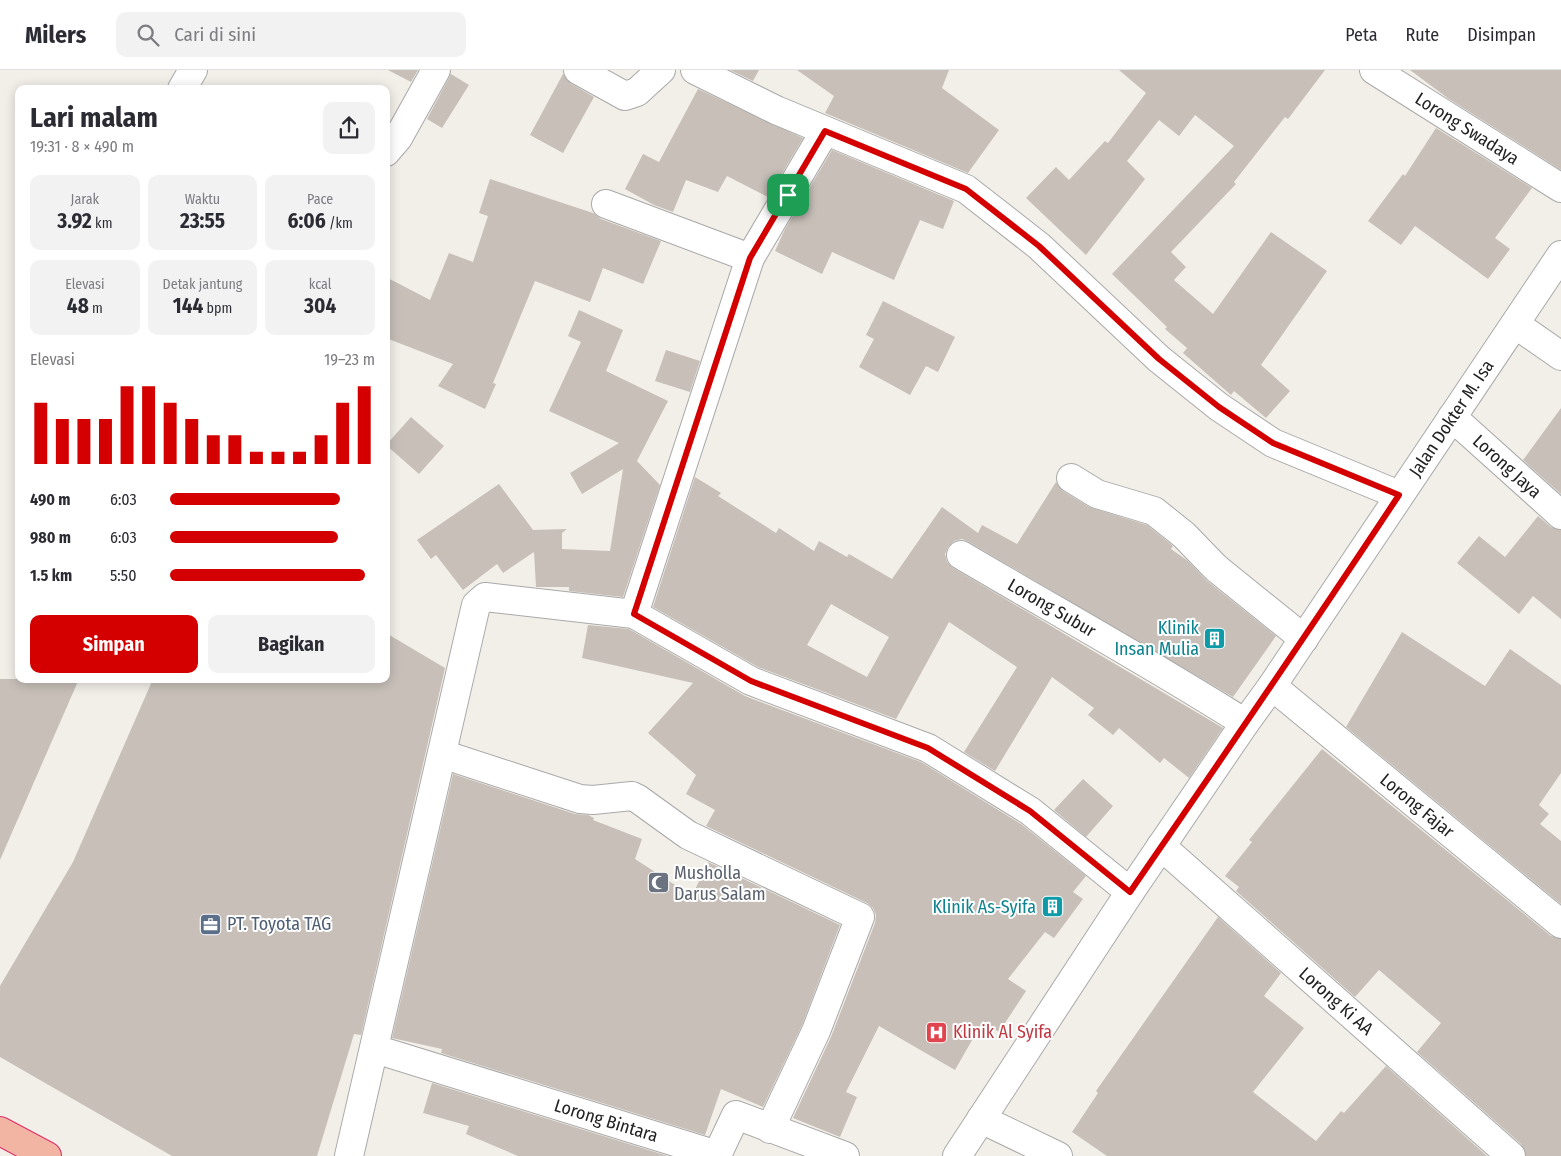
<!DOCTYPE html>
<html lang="id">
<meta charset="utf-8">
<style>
body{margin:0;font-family:"Fira Sans Condensed",sans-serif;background:#f2f2f3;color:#2b2b33;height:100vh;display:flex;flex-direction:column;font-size:19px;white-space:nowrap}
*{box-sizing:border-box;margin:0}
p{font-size:16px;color:#7c7c81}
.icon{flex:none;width:28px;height:28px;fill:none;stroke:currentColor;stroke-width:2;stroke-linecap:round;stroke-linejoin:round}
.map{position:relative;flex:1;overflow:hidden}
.details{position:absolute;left:15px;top:15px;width:375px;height:598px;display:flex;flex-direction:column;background:#fff;border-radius:10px;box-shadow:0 2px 12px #0003}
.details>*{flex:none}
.pin{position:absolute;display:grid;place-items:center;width:42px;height:42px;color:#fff;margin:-21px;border-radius:10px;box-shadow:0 2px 8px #0006}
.round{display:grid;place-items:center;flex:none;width:52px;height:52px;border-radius:10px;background:#f2f2f3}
.overview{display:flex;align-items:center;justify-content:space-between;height:85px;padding:0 15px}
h1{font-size:28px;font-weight:700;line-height:38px}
.metrics{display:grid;grid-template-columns:repeat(3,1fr);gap:8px;height:85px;padding:5px 15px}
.metrics div{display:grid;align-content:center;border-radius:10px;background:#f2f2f3;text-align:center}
.metrics b{font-size:21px;font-weight:700}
.metrics small{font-size:14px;font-weight:400}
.metrics p{font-size:14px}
.chart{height:140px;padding:10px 15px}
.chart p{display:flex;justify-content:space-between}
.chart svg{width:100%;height:90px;margin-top:5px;stroke:#d40000;stroke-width:6}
.button{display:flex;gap:10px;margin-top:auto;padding:10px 15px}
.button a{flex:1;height:58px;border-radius:10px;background:#d40000;color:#fff;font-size:20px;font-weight:700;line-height:58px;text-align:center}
.button a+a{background:#f2f2f3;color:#2b2b33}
ul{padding:0 15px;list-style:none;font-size:16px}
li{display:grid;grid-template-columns:80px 60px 1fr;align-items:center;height:38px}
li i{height:12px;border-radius:6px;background:#d40000}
header{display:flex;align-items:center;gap:30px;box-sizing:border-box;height:70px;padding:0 25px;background:#fff;border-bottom:1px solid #e1e1e2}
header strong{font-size:24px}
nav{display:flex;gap:28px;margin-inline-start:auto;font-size:18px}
.search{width:350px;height:45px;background:#f2f2f3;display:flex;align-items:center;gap:12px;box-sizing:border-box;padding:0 18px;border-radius:10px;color:#7c7c81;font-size:19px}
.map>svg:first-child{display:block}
.building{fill:#c7bfb8;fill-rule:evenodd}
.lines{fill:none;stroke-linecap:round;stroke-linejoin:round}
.minor-casing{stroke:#a9a9a9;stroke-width:30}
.tertiary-casing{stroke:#a9a9a9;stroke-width:30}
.trunk-casing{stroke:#dc2a67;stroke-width:30}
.minor{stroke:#fff;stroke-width:28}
.tertiary{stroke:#fff;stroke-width:28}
.trunk{stroke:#f2b4a3;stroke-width:28}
.route-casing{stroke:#fff;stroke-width:10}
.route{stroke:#d40000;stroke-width:6}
.labels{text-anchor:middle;stroke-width:4;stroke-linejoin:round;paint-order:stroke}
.street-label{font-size:18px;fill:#222;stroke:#fff}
.culture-label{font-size:18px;fill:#0d838f;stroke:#fff;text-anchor:end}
.worship-label{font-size:18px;fill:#5b616d;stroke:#fff;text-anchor:start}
.service-label{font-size:18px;fill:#4e5e75;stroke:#fff;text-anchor:start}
.health-label{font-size:18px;fill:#be3a42;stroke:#fff;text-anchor:start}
</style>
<header>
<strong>Milers</strong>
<div class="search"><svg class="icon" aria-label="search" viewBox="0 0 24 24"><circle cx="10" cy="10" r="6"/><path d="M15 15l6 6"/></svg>Cari di sini</div>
<nav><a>Peta</a><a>Rute</a><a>Disimpan</a></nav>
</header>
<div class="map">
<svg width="1561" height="1086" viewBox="0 0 1561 1086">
<rect width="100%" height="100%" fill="#f2efe9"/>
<path class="building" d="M 388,0 L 418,0 L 411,12 Z
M 730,0 L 759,0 L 753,11 Z
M 797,0 L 949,0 L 942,18 L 999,60 L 968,103 L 825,43 L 834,26 Z
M 1119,0 L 1325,0 L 1288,49 L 1285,47 L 1234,112 L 1236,114 L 1171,182 L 1186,197 L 1174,210 L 1213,244 L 1271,162 L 1327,201 L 1261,295 L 1290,321 L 1266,348 L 1234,321 L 1231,325 L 1183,283 L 1187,278 L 1165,259 L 1167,257 L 1112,204 L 1234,76 L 1195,45 L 1179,66 L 1159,50 L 1127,91 L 1145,109 L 1086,185 L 1026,128 L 1056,97 L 1069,110 L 1105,71 L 1108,73 L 1146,23 Z
M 1410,0 L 1561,0 L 1561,100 L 1449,29 Z
M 451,4 L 469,15 L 442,58 L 427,49 Z
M 563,4 L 570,13 L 594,27 L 563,83 L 530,65 Z
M 698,19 L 803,68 L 768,127 L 727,106 L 718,122 L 686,110 L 673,142 L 654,135 L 625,119 L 643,84 L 659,92 Z
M 1436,58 L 1532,118 L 1495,168 L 1510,179 L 1488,209 L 1415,156 L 1401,175 L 1368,151 L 1403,104 L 1405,106 Z
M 832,80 L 954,131 L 943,159 L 920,150 L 894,210 L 832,182 L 822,204 L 775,181 L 785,159 Z
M 490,109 L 593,143 L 601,149 L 661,171 L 643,214 L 603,198 L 590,232 L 535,211 L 493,313 L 496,314 L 485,339 L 438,316 L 453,294 L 386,268 L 386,207 L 430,230 L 449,183 L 473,192 L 488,146 L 479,143 Z
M 883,231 L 955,267 L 938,302 L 926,296 L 910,325 L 859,297 L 874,269 L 866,265 Z
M 579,240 L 623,260 L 606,301 L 668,331 L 637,391 L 660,415 L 623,527 L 569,521 L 569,517 L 536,517 L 534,482 L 503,503 L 497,494 L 463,520 L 436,485 L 431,489 L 417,470 L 499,414 L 533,460 L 567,459 L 562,463 L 562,479 L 610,481 L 623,399 L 582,424 L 570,403 L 619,373 L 549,341 L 581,272 L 568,266 Z
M 666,280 L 700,291 L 690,322 L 655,311 Z
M 1561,338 L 1561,424 L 1523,390 Z
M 411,347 L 444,376 L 419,404 L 386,375 Z
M 695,407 L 721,423 L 718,426 L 776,463 L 779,458 L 814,481 L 819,471 L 847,487 L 849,484 L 892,509 L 942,437 L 978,463 L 982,455 L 1017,474 L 1056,412 L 1063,421 L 1089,437 L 1147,455 L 1173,476 L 1171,479 L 1188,491 L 1206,510 L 1276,566 L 1233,627 L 969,472 L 962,469 L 954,471 L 948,477 L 945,484 L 947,492 L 953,498 L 1223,658 L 1189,708 L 1164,688 L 1160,693 L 1119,658 L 1113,665 L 1088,645 L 1094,638 L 1052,607 L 995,701 L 964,682 L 1017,597 L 949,552 L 896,649 L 758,597 L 653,537 ZM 831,534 L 889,567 L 867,607 L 807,575 Z
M 1538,446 L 1551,457 L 1561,460 L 1561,549 L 1533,526 L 1519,544 L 1457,493 L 1479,466 L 1505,487 Z
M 588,555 L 629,559 L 745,626 L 921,692 L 1021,754 L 1086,806 L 1073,822 L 1083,829 L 1054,868 L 1045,862 L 1008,909 L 1026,921 L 999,962 L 983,951 L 955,1000 L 879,956 L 846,1022 L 857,1027 L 840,1067 L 793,1048 L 831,967 L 875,853 L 876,845 L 873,838 L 867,833 L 706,756 L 715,740 L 686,724 L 696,705 L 648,663 L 693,613 L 582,588 Z
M 1402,562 L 1485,616 L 1510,579 L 1561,615 L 1561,703 L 1539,735 L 1549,744 L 1540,754 L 1561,771 L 1561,834 L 1346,657 Z
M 386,563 L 445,598 L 361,965 L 354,964 L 317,1086 L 172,1086 L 0,987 L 0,916 L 73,792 L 153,609 L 386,609 Z
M 0,609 L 79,609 L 0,790 Z
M 1322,679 L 1551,866 L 1561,869 L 1561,1086 L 1526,1086 L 1521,1074 L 1417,982 L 1441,953 L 1379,900 L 1355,927 L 1236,821 L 1239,817 L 1225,806 L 1252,772 L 1249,770 Z
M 453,704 L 575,744 L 588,745 L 594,748 L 593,750 L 642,769 L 635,789 L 692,826 L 708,792 L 840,855 L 802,955 L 763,1037 L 721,1019 L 705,1065 L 441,983 L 442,979 L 392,968 Z
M 1083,709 L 1113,736 L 1086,767 L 1054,740 Z
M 1218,847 L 1281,903 L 1264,926 L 1304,958 L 1253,1022 L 1316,1071 L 1341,1041 L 1344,1043 L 1386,996 L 1487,1086 L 1107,1086 L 1072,1062 L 1098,1023 L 1096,1021 Z
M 432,1013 L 668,1086 L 518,1086 L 466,1064 L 469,1056 L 423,1043 Z"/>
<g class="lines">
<defs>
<g id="minor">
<path d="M 578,0 L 625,26 L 637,22 L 661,0"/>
<path d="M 695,0 L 776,40 L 966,119 L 1039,176 L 1159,289 L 1219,337 L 1273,373 L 1399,425"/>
<path id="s1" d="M 1374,0 L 1561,118"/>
<path d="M 182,19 L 193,0"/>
<path d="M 386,82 L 398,68 L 436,0"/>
<path d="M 606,134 L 750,188"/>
<path d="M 1515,254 L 1561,286"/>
<path id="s2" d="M 1452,347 L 1561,445"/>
<path d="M 1071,408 L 1097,424 L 1154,441 L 1184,465 L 1216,498 L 1304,569"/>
<path id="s3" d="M 961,485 C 1056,541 1152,594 1245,653"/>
<path d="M 634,544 L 750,188 L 825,61"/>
<path id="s4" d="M 1272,616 L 1561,854"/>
<path d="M 442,684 L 580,729 L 593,730 L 632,726 L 638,729 L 688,765 L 860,847 L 816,961 L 770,1059"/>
<path id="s5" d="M 1161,776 L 1511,1086"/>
<path id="s6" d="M 375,979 L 711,1083 L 719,1081 L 736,1045 L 845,1086"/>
<path d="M 981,1049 L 1058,1086"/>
<path d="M 349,1086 L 476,535 L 485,527 L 634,544 L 751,611 L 928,678 L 1030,741 L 1130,822"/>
</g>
<g id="tertiary">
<path id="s7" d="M 957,1086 L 1130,822 L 1245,653 L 1272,616 L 1561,185"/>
</g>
<path id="trunk" d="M 0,1061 L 47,1086"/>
</defs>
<use href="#minor" class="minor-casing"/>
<use href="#tertiary" class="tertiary-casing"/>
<use href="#trunk" class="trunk-casing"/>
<use href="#minor" class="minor"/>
<use href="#tertiary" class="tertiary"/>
<use href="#trunk" class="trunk"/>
</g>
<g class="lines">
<defs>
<path id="route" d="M 825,61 L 966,119 L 1039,176 L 1159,289 L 1219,337 L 1273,373 L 1399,425 C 1311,558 1221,690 1130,822 L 1030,741 L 928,678 L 751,611 L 634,544 L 750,188 Z"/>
</defs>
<use href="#route" class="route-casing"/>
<use href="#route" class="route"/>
</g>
<defs>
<symbol id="building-square" viewBox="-11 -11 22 22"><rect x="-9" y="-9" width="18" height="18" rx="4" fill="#0f9aa8" stroke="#fff"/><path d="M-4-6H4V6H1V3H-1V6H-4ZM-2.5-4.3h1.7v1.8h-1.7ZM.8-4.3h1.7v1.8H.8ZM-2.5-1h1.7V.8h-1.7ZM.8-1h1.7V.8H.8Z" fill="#fff"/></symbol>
<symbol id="mosque-square" viewBox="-11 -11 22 22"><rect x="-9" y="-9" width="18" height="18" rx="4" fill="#6b7280" stroke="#fff"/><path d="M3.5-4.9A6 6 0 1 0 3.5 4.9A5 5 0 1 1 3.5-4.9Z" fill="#fff"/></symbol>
<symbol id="office-square" viewBox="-11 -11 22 22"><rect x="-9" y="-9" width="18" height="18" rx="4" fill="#5c6f8a" stroke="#fff"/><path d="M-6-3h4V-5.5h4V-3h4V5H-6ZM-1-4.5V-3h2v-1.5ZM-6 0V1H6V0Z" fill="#fff"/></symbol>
<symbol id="hospital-square" viewBox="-11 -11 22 22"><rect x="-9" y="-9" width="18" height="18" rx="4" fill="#e0444e" stroke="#fff"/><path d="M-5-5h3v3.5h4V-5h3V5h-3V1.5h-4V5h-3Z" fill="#fff"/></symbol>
</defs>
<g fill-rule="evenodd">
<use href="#building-square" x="1202" y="556" width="25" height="25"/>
<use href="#mosque-square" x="646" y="800" width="25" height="25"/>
<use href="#building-square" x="1040" y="824" width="25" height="25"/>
<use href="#office-square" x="198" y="842" width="25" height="25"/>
<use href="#hospital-square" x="924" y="950" width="25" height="25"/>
</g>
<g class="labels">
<g class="street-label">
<text dy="6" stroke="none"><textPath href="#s1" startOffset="110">Lorong Swadaya</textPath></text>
<text dy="6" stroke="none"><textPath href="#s7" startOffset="888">Jalan Dokter M. Isa</textPath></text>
<text dy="6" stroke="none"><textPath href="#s2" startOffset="74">Lorong Jaya</textPath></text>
<text dy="6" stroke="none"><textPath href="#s3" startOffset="105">Lorong Subur</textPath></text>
<text dy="6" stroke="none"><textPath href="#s4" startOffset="188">Lorong Fajar</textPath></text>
<text dy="6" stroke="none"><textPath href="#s5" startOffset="234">Lorong Ki AA</textPath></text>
<text dy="6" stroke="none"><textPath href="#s6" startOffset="242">Lorong Bintara</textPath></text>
</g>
<g class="culture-label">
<text x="1199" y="564">Klinik<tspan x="1199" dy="21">Insan Mulia</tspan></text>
<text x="1036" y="843">Klinik As-Syifa</text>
</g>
<g class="worship-label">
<text x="674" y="809">Musholla<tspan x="674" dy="21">Darus Salam</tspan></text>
</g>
<g class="service-label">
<text x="227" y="860">PT. Toyota TAG</text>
</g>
<g class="health-label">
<text x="953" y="968">Klinik Al Syifa</text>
</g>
</g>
</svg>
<div class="pin" style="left:788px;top:125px;background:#1e9e55"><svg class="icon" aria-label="arrive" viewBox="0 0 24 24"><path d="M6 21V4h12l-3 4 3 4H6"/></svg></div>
<section class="details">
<div class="overview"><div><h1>Lari malam</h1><p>19:31 · 8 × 490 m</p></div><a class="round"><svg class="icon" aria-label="share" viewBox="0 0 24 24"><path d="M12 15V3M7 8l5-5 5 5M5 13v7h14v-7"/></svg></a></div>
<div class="metrics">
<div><p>Jarak</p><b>3.92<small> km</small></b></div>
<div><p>Waktu</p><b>23:55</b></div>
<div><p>Pace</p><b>6:06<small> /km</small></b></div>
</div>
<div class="metrics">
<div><p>Elevasi</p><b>48<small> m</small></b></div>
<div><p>Detak jantung</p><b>144<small> bpm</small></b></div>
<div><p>kcal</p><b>304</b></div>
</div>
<div class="chart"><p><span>Elevasi</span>19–23 m</p>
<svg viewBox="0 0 160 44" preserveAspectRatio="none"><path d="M5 44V14M15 44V22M25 44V22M35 44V22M45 44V6M55 44V6M65 44V14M75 44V22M85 44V30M95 44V30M105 44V38M115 44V38M125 44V38M135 44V30M145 44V14M155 44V6"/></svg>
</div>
<ul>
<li><b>490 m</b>6:03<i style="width:83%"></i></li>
<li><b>980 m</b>6:03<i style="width:82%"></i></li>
<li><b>1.5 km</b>5:50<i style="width:95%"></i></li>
</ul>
<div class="button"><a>Simpan</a><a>Bagikan</a></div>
</section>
</div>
